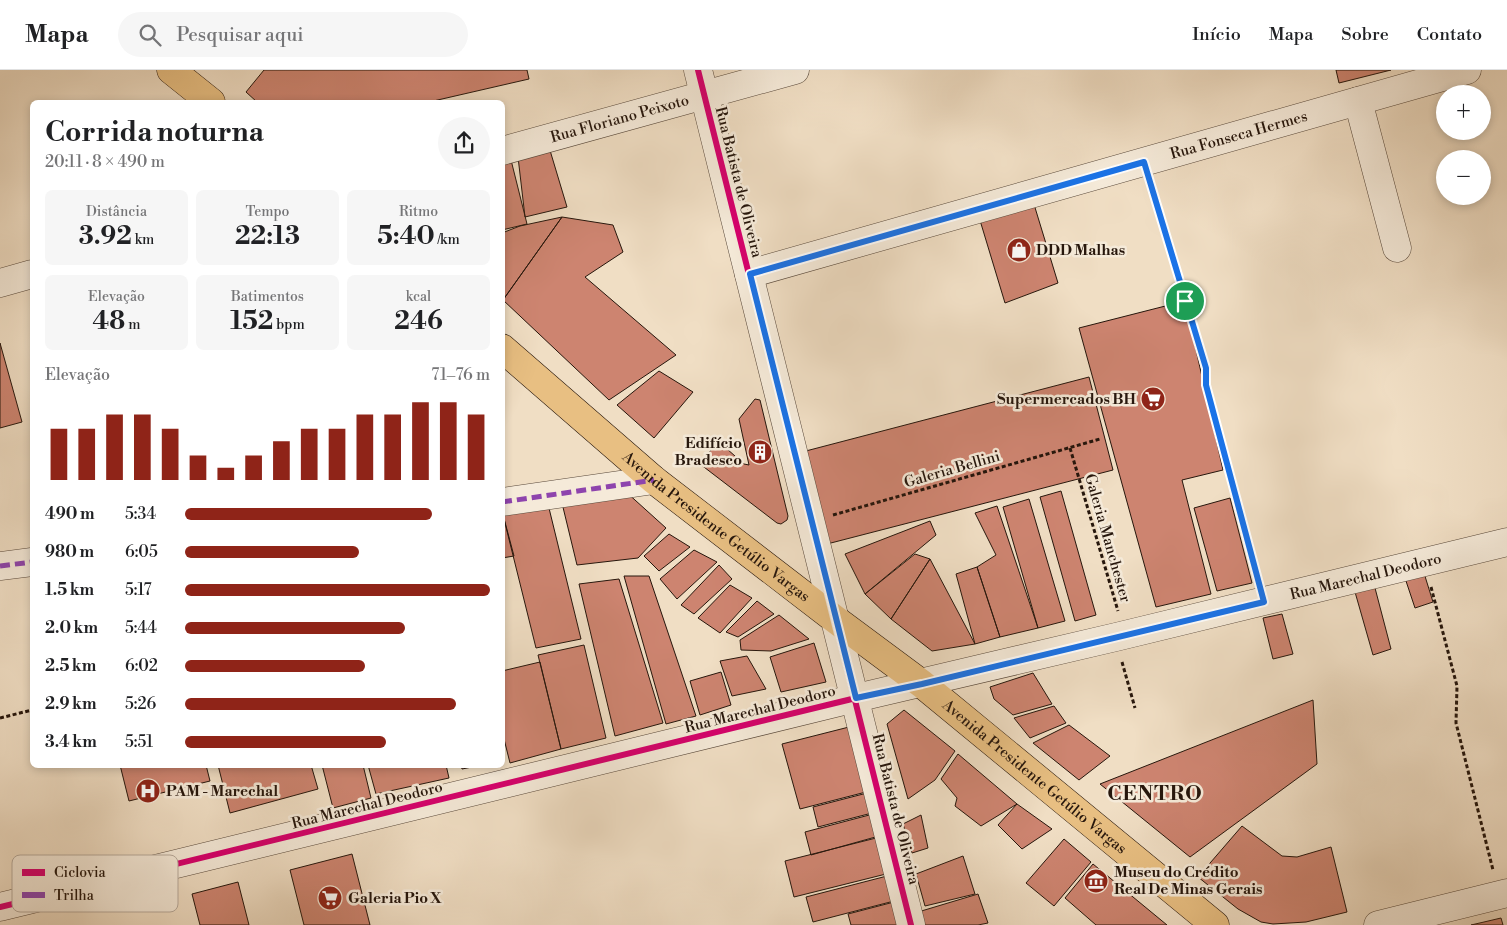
<!DOCTYPE html>
<html lang="pt">
<meta charset="utf-8">
<style>
body{margin:0;font-family:"Libre Bodoni",serif;background:#f6f6f6;color:#202124;height:100vh;display:flex;flex-direction:column;font-size:19px;white-space:nowrap}
*{box-sizing:border-box;margin:0}
p{font-size:16px;color:#757577}
.icon{flex:none;width:28px;height:28px;fill:none;stroke:currentColor;stroke-width:2;stroke-linecap:round;stroke-linejoin:round}
.map{position:relative;flex:1;overflow:hidden}
.sheet{position:absolute;left:30px;top:30px;width:475px;height:668px;display:flex;flex-direction:column;background:#fff;border-radius:8px;box-shadow:0 2px 8px #0003}
.sheet>*{flex:none}
.controls{position:absolute;left:1436px;top:15px;display:grid;gap:10px}
.controls a{display:grid;place-items:center;width:55px;height:55px;border-radius:50%;background:#fff;box-shadow:0 2px 8px #0003;font-size:25px}
.pin{position:absolute;display:grid;place-items:center;width:42px;height:42px;color:#fff;margin:-21px;border:2px solid #fff;border-radius:50%;box-shadow:0 1px 5px #0007}
.round{display:grid;place-items:center;flex:none;width:52px;height:52px;border-radius:26px;background:#f6f6f6}
.overview{display:flex;align-items:center;justify-content:space-between;height:85px;padding:0 15px}
h1{font-size:28px;font-weight:800;line-height:38px}
.figures{display:grid;grid-template-columns:repeat(3,1fr);gap:8px;height:85px;padding:5px 15px}
.figures div{display:grid;align-content:center;border-radius:8px;background:#f6f6f6;text-align:center}
.figures b{font-size:25px;font-weight:800}
.figures small{font-size:14px;font-weight:400}
.figures p{font-size:14px}
.chart{height:140px;padding:10px 15px}
.chart p{display:flex;justify-content:space-between}
.chart svg{width:100%;height:90px;margin-top:5px;stroke:#8f2418;stroke-width:6}
ul{padding:0 15px;list-style:none;font-size:16px}
li{display:grid;grid-template-columns:80px 60px 1fr;align-items:center;height:38px}
li i{height:12px;border-radius:6px;background:#8f2418}
header{display:flex;align-items:center;gap:30px;box-sizing:border-box;height:70px;padding:0 25px;background:#fff;border-bottom:1px solid #e0e0e0}
header strong{font-size:24px}
nav{display:flex;gap:28px;margin-inline-start:auto;font-size:18px}
.search{width:350px;height:45px;background:#f6f6f6;display:flex;align-items:center;gap:12px;box-sizing:border-box;padding:0 18px;border-radius:28px;color:#757577;font-size:19px}
.map>svg:first-child{display:block}
.building{fill:#cd8470;stroke:#26160c}
.lines{fill:none;stroke-linecap:round;stroke-linejoin:round}
.minor-casing{stroke:#58483a;stroke-width:29}
.major-casing{stroke:#26160c;stroke-width:29}
.path{stroke:#26160c;stroke-width:3;stroke-dasharray:4 2.5;stroke-linecap:butt}
.minor{stroke:#f5ead9;stroke-width:28}
.major{stroke:#e8bf82;stroke-width:28}
.quiet{stroke:#8e44ad;stroke-width:5;stroke-dasharray:10 5;stroke-linecap:butt}
.cycleway-casing{stroke:#f5ead9;stroke-width:9}
.cycleway{stroke:#d6006c;stroke-width:6}
.route-casing{stroke:#fff;stroke-width:10}
.route{stroke:#1a73e8;stroke-width:6}
.labels{text-anchor:middle;stroke-width:5;stroke-linejoin:round;paint-order:stroke}
.street-label{font-size:15px;fill:#26160c;stroke:#f5ead9}
.poi-label{font-size:15px;font-weight:bold;fill:#26160c;stroke:#f5ead9;text-anchor:start}
.district-label{font-size:20px;font-weight:bold;letter-spacing:1px;fill:#26160c;stroke:#f5ead9}
.key{fill:#f5ead9;stroke:#b7aa9c;stroke-width:1}
.key-label{font-size:14px;fill:#26160c}
</style>
<header>
<strong>Mapa</strong>
<div class="search"><svg class="icon" aria-label="search" viewBox="0 0 24 24"><circle cx="10" cy="10" r="6"/><path d="M15 15l6 6"/></svg>Pesquisar aqui</div>
<nav><a>Início</a><a>Mapa</a><a>Sobre</a><a>Contato</a></nav>
</header>
<div class="map">
<svg width="1507" height="855" viewBox="0 0 1507 855">
<rect width="100%" height="100%" fill="#f0dec4"/>
<filter id="stains"><feTurbulence type="fractalNoise" baseFrequency=".004" numOctaves="4"/><feColorMatrix values="0 0 0 0 .2 0 0 0 0 .09 0 0 0 0 .02 0 0 0 .5 -.17"/></filter>
<radialGradient id="worn" r=".72"><stop offset=".6" stop-color="#630" stop-opacity="0"/><stop offset="1" stop-color="#630" stop-opacity=".3"/></radialGradient>
<path class="building" d="M 264,0 L 527,0 L 529,9 L 429,32 L 257,32 L 246,22 Z
M 1336,0 L 1391,0 L 1339,13 Z
M 549,77 L 567,137 L 525,147 L 518,87 Z
M 511,90 L 527,154 L 502,160 L 502,92 Z
M 1033,131 L 1058,213 L 1005,233 L 979,147 Z
M 562,147 L 503,230 L 502,163 L 520,156 Z
M 562,147 L 613,155 L 623,182 L 585,207 L 676,285 L 609,330 L 503,230 Z
M 1185,231 L 1223,400 L 1182,410 L 1211,524 L 1156,537 L 1079,258 Z
M 0,273 L 22,352 L 0,358 Z
M 659,301 L 693,322 L 654,368 L 617,335 Z
M 1089,307 L 1113,400 L 827,474 L 802,382 Z
M 755,329 L 760,330 L 788,446 L 787,450 L 781,454 L 777,453 L 700,394 L 718,371 L 744,394 L 749,395 L 739,349 Z
M 625,421 L 666,458 L 638,488 L 577,495 L 561,429 Z
M 1061,421 L 1096,545 L 1075,551 L 1040,427 Z
M 1230,428 L 1252,513 L 1217,521 L 1194,438 Z
M 1029,429 L 1065,551 L 1038,558 L 1003,437 Z
M 548,434 L 581,569 L 536,578 L 502,441 Z
M 997,436 L 1038,558 L 1000,567 L 977,497 L 996,485 L 975,443 Z
M 502,441 L 514,486 L 502,488 Z
M 930,451 L 936,465 L 865,524 L 845,484 Z
M 669,464 L 690,477 L 659,501 L 644,486 Z
M 694,480 L 717,492 L 677,529 L 660,509 Z
M 915,484 L 930,489 L 891,549 L 865,524 Z
M 930,489 L 975,574 L 932,581 L 891,549 Z
M 719,495 L 732,509 L 694,544 L 681,535 Z
M 977,497 L 1000,567 L 975,574 L 956,504 Z
M 1424,503 L 1433,532 L 1415,538 L 1405,508 Z
M 624,506 L 649,506 L 696,646 L 666,654 Z
M 619,509 L 663,653 L 615,666 L 579,514 Z
M 730,515 L 752,528 L 720,563 L 698,548 Z
M 1375,518 L 1391,579 L 1373,585 L 1355,522 Z
M 757,531 L 774,544 L 738,567 L 726,562 Z
M 1282,544 L 1293,584 L 1273,589 L 1263,548 Z
M 779,545 L 809,569 L 771,581 L 741,580 L 740,570 Z
M 814,573 L 826,612 L 781,622 L 770,587 Z
M 584,575 L 606,668 L 561,679 L 538,585 Z
M 747,586 L 766,619 L 732,626 L 720,591 Z
M 540,592 L 561,679 L 510,693 L 502,661 L 502,601 Z
M 721,602 L 731,635 L 700,645 L 690,611 Z
M 1033,603 L 1052,634 L 1013,645 L 994,629 L 990,617 Z
M 1313,630 L 1317,694 L 1190,787 L 1100,714 Z
M 1054,636 L 1066,653 L 1030,668 L 1014,648 Z
M 904,640 L 955,681 L 935,710 L 908,729 L 887,654 Z
M 1069,655 L 1110,686 L 1079,710 L 1033,673 Z
M 849,657 L 866,722 L 800,739 L 782,674 Z
M 958,684 L 1017,734 L 981,756 L 955,736 L 957,728 L 941,709 Z
M 120,695 L 206,695 L 210,711 L 129,731 Z
M 218,695 L 311,695 L 318,719 L 230,743 Z
M 322,695 L 363,695 L 371,728 L 333,738 Z
M 368,695 L 446,695 L 449,708 L 376,724 Z
M 461,695 L 482,695 L 462,699 Z
M 867,723 L 872,743 L 818,757 L 813,737 Z
M 1017,734 L 1052,759 L 1022,779 L 998,755 Z
M 873,744 L 879,766 L 811,785 L 805,762 Z
M 921,745 L 928,778 L 912,783 L 903,754 Z
M 1242,756 L 1282,786 L 1297,787 L 1331,777 L 1347,842 L 1306,852 L 1273,854 L 1261,852 L 1238,839 L 1198,807 Z
M 880,767 L 890,803 L 794,827 L 785,791 Z
M 1064,769 L 1091,792 L 1054,836 L 1026,813 Z
M 352,784 L 370,855 L 304,855 L 290,800 Z
M 963,786 L 975,824 L 925,836 L 916,804 Z
M 1093,794 L 1167,855 L 1096,855 L 1065,828 Z
M 887,806 L 894,831 L 813,852 L 806,827 Z
M 238,812 L 249,855 L 200,855 L 192,824 Z
M 978,824 L 988,853 L 978,855 L 921,855 L 918,842 Z
M 894,832 L 900,855 L 851,855 L 848,844 Z
M 1501,848 L 1503,855 L 1471,855 L 1484,852 Z"/>
<g class="lines">
<defs>
<g id="minor">
<path d="M 698,0 L 911,855"/>
<path d="M 1358,31 L 1397,178"/>
<path id="s1" d="M 502,81 L 795,0"/>
<path id="s2" d="M 749,204 L 1467,0"/>
<path d="M 0,213 L 32,204"/>
<path d="M 502,432 L 654,410"/>
<path d="M 0,496 L 32,492"/>
<path id="s3" d="M 0,837 L 856,628 L 1116,567 L 1507,472"/>
<path d="M 1378,855 L 1507,823"/>
</g>
<g id="major">
<path d="M 171,0 L 211,32"/>
<path id="s4" d="M 502,278 L 654,410 L 836,550 L 922,614 L 1215,855"/>
</g>
</defs>
<use href="#minor" class="minor-casing"/>
<use href="#major" class="major-casing"/>
<path class="path" d="M 1151,114 L 1206,298 L 1206,315 L 1258,508
M 1070,378 L 1118,541
M 833,445 L 1100,369
M 1431,517 L 1457,616 L 1456,653 L 1493,800
M 1122,592 L 1135,638
M 0,648 L 32,640"/>
<use href="#minor" class="minor"/>
<use href="#major" class="major"/>
<path class="quiet" d="M 502,432 L 654,410
M 0,496 L 32,492
M 852,629 L 922,614"/>
<defs>
<path id="cycleway" d="M 698,0 L 911,855
M 0,837 L 856,628"/>
</defs>
<use href="#cycleway" class="cycleway-casing"/>
<use href="#cycleway" class="cycleway"/>
</g>
<g class="lines">
<defs>
<path id="route" d="M 1144,92 L 1206,298 L 1206,315 L 1264,532 L 922,614 L 856,628 L 750,204 Z"/>
</defs>
<use href="#route" class="route-casing"/>
<use href="#route" class="route"/>
</g>
<defs>
<symbol id="shop-disc" viewBox="-11 -11 22 22"><circle r="9.5" fill="#8f2418" stroke="#f5ead9"/><path d="M-5-2.5h2.3a2.7 3.5 0 0 1 5.4 0H5L5.5 6h-11ZM-1.5-2.5h3a1.5 2.3 0 0 0-3 0Z" fill="#fff"/></symbol>
<symbol id="supermarket-disc" viewBox="-11 -11 22 22"><circle r="9.5" fill="#8f2418" stroke="#f5ead9"/><path d="M-6-5.5h2.5l.6 2H6L4.5 2H-2.5L-4.4-4H-6ZM-1.5 3.2a1.3 1.3 0 1 0 .1 0ZM3 3.2a1.3 1.3 0 1 0 .1 0Z" fill="#fff"/></symbol>
<symbol id="building-disc" viewBox="-11 -11 22 22"><circle r="9.5" fill="#8f2418" stroke="#f5ead9"/><path d="M-4-6H4V6H1V3H-1V6H-4ZM-2.5-4.3h1.7v1.8h-1.7ZM.8-4.3h1.7v1.8H.8ZM-2.5-1h1.7V.8h-1.7ZM.8-1h1.7V.8H.8Z" fill="#fff"/></symbol>
<symbol id="hospital-disc" viewBox="-11 -11 22 22"><circle r="9.5" fill="#8f2418" stroke="#f5ead9"/><path d="M-5-5h3v3.5h4V-5h3V5h-3V1.5h-4V5h-3Z" fill="#fff"/></symbol>
<symbol id="museum-disc" viewBox="-11 -11 22 22"><circle r="9.5" fill="#8f2418" stroke="#f5ead9"/><path d="M0-6L6-3V-2H-6V-3ZM-5-1h2V3h-2ZM-1-1h2V3h-2ZM3-1h2V3H3ZM-6 4H6V6H-6Z" fill="#fff"/></symbol>
</defs>
<g fill-rule="evenodd">
<use href="#shop-disc" x="1005" y="166" width="28" height="28"/>
<use href="#supermarket-disc" x="1139" y="315" width="28" height="28"/>
<use href="#building-disc" x="746" y="368" width="28" height="28"/>
<use href="#hospital-disc" x="134" y="707" width="28" height="28"/>
<use href="#museum-disc" x="1082" y="797" width="28" height="28"/>
<use href="#supermarket-disc" x="316" y="814" width="28" height="28"/>
</g>
<g class="labels">
<g class="street-label">
<text dy="5" stroke="none"><textPath href="#s1" startOffset="122">Rua Floriano Peixoto</textPath></text>
<text dy="5" stroke="none"><textPath href="#s2" startOffset="509">Rua Fonseca Hermes</textPath></text>
<text transform="translate(739 112) rotate(76)" y="5">Rua Batista de Oliveira</text>
<text transform="translate(952 399) rotate(-16)" y="5">Galeria Bellini</text>
<text dy="5" stroke="none"><textPath href="#s4" startOffset="279">Avenida Presidente Getúlio Vargas</textPath></text>
<text transform="translate(1108 468) rotate(74)" y="5">Galeria Manchester</text>
<text dy="5" stroke="none"><textPath href="#s3" startOffset="1405">Rua Marechal Deodoro</textPath></text>
<text transform="translate(760 639) rotate(-14)" y="5">Rua Marechal Deodoro</text>
<text dy="5" stroke="none"><textPath href="#s4" startOffset="684">Avenida Presidente Getúlio Vargas</textPath></text>
<text transform="translate(367 735) rotate(-14)" y="5">Rua Marechal Deodoro</text>
<text transform="translate(896 739) rotate(76)" y="5">Rua Batista de Oliveira</text>
</g>
<g class="poi-label">
<text x="1036" y="185">DDD Malhas</text>
<text x="1136" y="334" text-anchor="end">Supermercados BH</text>
<text x="742" y="378" text-anchor="end">Edifício<tspan x="742" dy="17">Bradesco</tspan></text>
<text x="166" y="726">PAM - Marechal</text>
<text x="1114" y="807">Museu do Crédito<tspan x="1114" dy="17">Real De Minas Gerais</tspan></text>
<text x="348" y="833">Galeria Pio X</text>
</g>
<g class="district-label">
<text x="1155" y="730">CENTRO</text>
</g>
</g>
<rect x="12" y="785" width="166" height="57" rx="8" class="key"/>
<rect x="22" y="799" width="23" height="7" fill="#d6006c"/>
<rect x="22" y="822" width="23" height="6" fill="#8e44ad"/>
<g class="key-label">
<text x="54" y="807">Ciclovia</text>
<text x="54" y="830">Trilha</text>
</g>
<rect width="100%" height="100%" filter="url(#stains)"/>
<rect width="100%" height="100%" fill="url(#worn)"/>
</svg>
<div class="controls">
<a>+</a>
<a>−</a>
</div>
<div class="pin" style="left:1185px;top:231px;background:#1e9e55"><svg class="icon" aria-label="arrive" viewBox="0 0 24 24"><path d="M6 21V4h12l-3 4 3 4H6"/></svg></div>
<section class="sheet">
<div class="overview"><div><h1>Corrida noturna</h1><p>20:11 · 8 × 490 m</p></div><a class="round"><svg class="icon" aria-label="share" viewBox="0 0 24 24"><path d="M12 15V3M7 8l5-5 5 5M5 13v7h14v-7"/></svg></a></div>
<div class="figures">
<div><p>Distância</p><b>3.92<small> km</small></b></div>
<div><p>Tempo</p><b>22:13</b></div>
<div><p>Ritmo</p><b>5:40<small> /km</small></b></div>
</div>
<div class="figures">
<div><p>Elevação</p><b>48<small> m</small></b></div>
<div><p>Batimentos</p><b>152<small> bpm</small></b></div>
<div><p>kcal</p><b>246</b></div>
</div>
<div class="chart"><p><span>Elevação</span>71–76 m</p>
<svg viewBox="0 0 160 44" preserveAspectRatio="none"><path d="M5 44V19M15 44V19M25 44V12M35 44V12M45 44V19M55 44V32M65 44V38M75 44V32M85 44V25M95 44V19M105 44V19M115 44V12M125 44V12M135 44V6M145 44V6M155 44V12"/></svg>
</div>
<ul>
<li><b>490 m</b>5:34<i style="width:81%"></i></li>
<li><b>980 m</b>6:05<i style="width:57%"></i></li>
<li><b>1.5 km</b>5:17<i style="width:100%"></i></li>
<li><b>2.0 km</b>5:44<i style="width:72%"></i></li>
<li><b>2.5 km</b>6:02<i style="width:59%"></i></li>
<li><b>2.9 km</b>5:26<i style="width:89%"></i></li>
<li><b>3.4 km</b>5:51<i style="width:66%"></i></li>
</ul>
</section>
</div>
